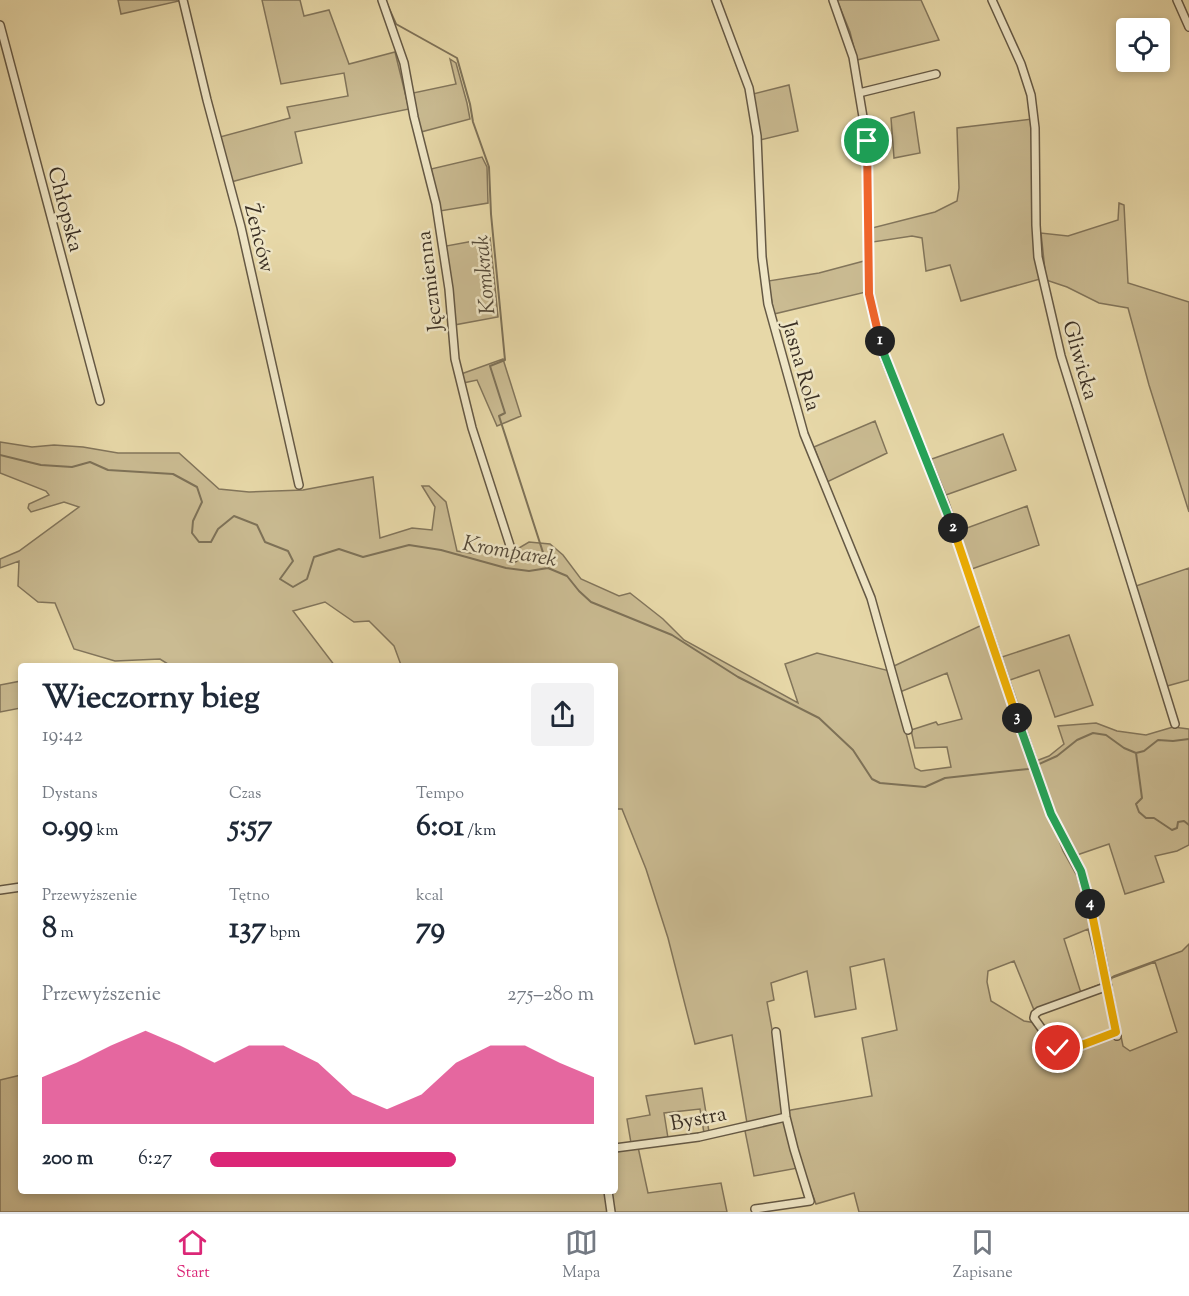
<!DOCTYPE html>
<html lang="pl">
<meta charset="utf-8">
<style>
body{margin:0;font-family:"Sorts Mill Goudy",serif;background:#f2f2f3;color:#1f2937;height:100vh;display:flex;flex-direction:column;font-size:22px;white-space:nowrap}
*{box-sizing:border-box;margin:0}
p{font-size:20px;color:#747a83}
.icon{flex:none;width:33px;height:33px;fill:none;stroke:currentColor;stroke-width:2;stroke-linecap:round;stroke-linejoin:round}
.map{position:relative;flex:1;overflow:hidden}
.side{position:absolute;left:18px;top:663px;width:600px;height:531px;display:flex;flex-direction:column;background:#fff;border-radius:6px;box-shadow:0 3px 9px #0003}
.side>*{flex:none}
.buttons{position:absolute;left:1116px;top:18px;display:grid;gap:12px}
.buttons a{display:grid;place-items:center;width:54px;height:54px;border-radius:6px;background:#fff;box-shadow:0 3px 9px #0003;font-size:30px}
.pin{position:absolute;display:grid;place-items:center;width:51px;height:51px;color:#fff;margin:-26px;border:3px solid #fff;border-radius:50%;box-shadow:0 2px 6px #0007}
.km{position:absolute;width:30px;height:30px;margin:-15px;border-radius:50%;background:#222;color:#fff;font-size:16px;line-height:30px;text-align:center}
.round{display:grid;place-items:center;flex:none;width:63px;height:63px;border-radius:6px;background:#f2f2f3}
.summary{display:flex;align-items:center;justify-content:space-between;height:102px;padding:0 24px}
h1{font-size:33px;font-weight:700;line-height:45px}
.stats{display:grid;grid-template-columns:repeat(3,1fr);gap:9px;height:102px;padding:6px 24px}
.stats div{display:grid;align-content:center}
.stats b{font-size:30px;font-weight:700}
.stats small{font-size:16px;font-weight:400}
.stats p{font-size:16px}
.chart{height:168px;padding:12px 24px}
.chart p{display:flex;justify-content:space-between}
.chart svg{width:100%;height:108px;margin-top:6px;fill:#db2777;opacity:.7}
ul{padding:0 24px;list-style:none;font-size:20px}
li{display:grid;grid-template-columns:96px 72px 1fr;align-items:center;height:45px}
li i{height:15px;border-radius:8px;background:#db2777}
.dock{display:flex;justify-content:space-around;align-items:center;height:84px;border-top:2px solid #e0e1e3;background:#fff;font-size:16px;color:#747a83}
.dock a{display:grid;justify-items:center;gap:3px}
.dock .active{color:#db2777}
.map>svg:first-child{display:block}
.green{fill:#cabb92;stroke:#82755b;stroke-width:1.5}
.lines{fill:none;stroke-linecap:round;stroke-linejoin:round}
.stream{stroke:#7e7258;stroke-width:2}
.street-casing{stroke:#655945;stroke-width:10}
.street{stroke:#efe6c6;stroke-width:7}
.split-1-casing{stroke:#fff;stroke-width:12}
.split-2-casing{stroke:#fff;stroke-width:12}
.split-3-casing{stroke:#fff;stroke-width:12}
.split-4-casing{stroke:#fff;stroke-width:12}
.split-5-casing{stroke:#fff;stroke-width:12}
.split-1{stroke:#f0652b;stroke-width:8}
.split-2{stroke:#22a559;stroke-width:8}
.split-3{stroke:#f5b400;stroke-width:8}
.split-4{stroke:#22a559;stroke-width:8}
.split-5{stroke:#f5b400;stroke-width:8}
.labels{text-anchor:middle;stroke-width:5;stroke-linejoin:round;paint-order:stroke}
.street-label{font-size:21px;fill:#3a2f24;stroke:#efe6c6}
.water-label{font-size:22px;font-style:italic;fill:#564b3a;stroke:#efe6c6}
</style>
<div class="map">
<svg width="1189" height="1212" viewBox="0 0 1189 1212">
<rect width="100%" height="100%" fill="#e7d8a8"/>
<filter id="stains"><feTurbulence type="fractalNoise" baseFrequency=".00333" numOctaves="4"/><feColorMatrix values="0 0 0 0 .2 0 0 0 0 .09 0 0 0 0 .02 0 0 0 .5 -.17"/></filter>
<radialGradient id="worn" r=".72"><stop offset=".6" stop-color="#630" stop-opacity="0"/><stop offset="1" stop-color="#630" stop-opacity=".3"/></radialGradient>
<path class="green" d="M 118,0 L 179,0 L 179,1 L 121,14 Z
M 262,0 L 300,0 L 304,16 L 329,10 L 349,64 L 395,52 L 409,109 L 295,132 L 302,163 L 231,182 L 220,137 L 290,118 L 287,107 L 348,96 L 344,73 L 281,84 Z
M 837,0 L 921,0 L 939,40 L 857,60 L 850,32 Z
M 450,59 L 456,63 L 467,103 L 470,119 L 421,132 L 413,93 L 456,84 Z
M 789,85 L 798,131 L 760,140 L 753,94 Z
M 914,112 L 920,153 L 894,158 L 891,118 Z
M 1032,119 C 1037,173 1027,226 1040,279 L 961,301 L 950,265 L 926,271 L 922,238 L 912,236 L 873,242 L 872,228 L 935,212 L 957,201 L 959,188 L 957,128 Z
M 482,157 L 487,167 L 488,203 L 440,211 L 431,169 Z
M 1119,203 L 1124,205 L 1128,283 L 1189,302 L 1189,512 L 1149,385 L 1128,308 L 1099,303 L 1067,287 L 1046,280 L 1041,233 L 1068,236 L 1118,220 Z
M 490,238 L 498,317 L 454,325 L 446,246 Z
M 864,261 L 866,292 L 774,314 L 768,281 L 819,273 Z
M 503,359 L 521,416 L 497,426 L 477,380 L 463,383 L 461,374 Z
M 875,421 L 887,453 L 827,482 L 814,447 Z
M 1003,434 L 1016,470 L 943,496 L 929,460 Z
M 0,442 L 32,447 L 54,445 L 83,447 L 118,453 L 179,453 L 219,489 L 249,492 L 303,490 L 373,477 L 380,538 L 412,528 L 432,530 L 435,507 L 422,486 L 429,486 L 446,502 L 457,551 L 476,554 L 485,543 L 499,554 L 509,554 L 529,542 L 550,544 L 563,555 L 581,579 L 619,596 L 630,593 L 663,619 L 684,640 L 798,703 L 785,664 L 817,653 L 890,671 L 915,768 L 921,771 L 951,767 L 947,747 L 915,748 L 911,730 L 936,722 L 938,725 L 962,719 L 947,673 L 900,692 L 894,666 L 982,625 L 1046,806 L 1063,851 L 1077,876 L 1099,954 L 1104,984 L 1089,990 L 1088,989 L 1101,984 L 1102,982 L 1088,929 L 1064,939 L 1081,993 L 1034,1010 L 1014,961 L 988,971 L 987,982 L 991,1001 L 1024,1021 L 1036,1023 L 1063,1051 L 1110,1036 L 1118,1037 L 1116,1012 L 1123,1046 L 1130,1051 L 1177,1032 L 1155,962 L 1112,978 L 1110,982 L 1109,979 L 1114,976 L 1182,951 L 1189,944 L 1189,1212 L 859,1212 L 854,1193 L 816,1204 L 797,1154 L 788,1112 L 791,1110 L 872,1096 L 862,1038 L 897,1030 L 884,959 L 850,967 L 856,1009 L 815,1017 L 807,971 L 771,983 L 774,1000 L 767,1002 L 779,1068 L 782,1115 L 747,1123 L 732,1035 L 695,1044 L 668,938 L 646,869 L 622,809 L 615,809 L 615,666 L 401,665 L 394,646 L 369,621 L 354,622 L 325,602 L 293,611 L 335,666 L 171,666 L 160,659 L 115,661 L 74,649 L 55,603 L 38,602 L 18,586 L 19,561 L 0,568 L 0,559 L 19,551 L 79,507 L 64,502 L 31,512 L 28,508 L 29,504 L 49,495 L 46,491 L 0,473 Z
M 1027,506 L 1039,545 L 969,570 L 956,532 Z
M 1189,568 L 1189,680 L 1167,686 L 1136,586 Z
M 1069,635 L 1093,705 L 1055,717 L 1039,670 L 1007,681 L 999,658 Z
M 21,681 L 21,708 L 0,712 L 0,685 Z
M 1096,723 L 1117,731 L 1146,735 L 1173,727 L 1189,729 L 1189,845 L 1177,851 L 1155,856 L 1164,882 L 1125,894 L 1109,844 L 1074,856 L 1054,811 L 1036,761 L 1049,756 L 1064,744 L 1058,726 Z
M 21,1075 L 21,1191 L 606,1191 L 609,1212 L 0,1212 L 0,1080 Z
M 702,1088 L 709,1132 L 704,1133 L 700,1109 L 664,1113 L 668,1138 L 631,1143 L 627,1119 L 650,1115 L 646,1096 Z
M 784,1120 L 798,1168 L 754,1176 L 745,1131 L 747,1128 Z
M 638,1147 L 648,1193 L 721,1183 L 727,1212 L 613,1212 L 609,1191 L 615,1191 L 615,1150 Z"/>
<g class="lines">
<path class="stream" d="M 387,4 L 396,24 L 457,58 L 470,104 L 473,122 L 489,167 L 491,214 L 505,360 L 490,366 L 505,413 L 499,416 L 548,568
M 0,455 L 41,465 L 72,467 L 90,462 L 108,470 L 173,474 L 197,487 L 202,502 L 193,521 L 192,533 L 199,542 L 211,542 L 218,529 L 234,516 L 257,525 L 265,542 L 288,551 L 293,561 L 280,579 L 293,587 L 307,579 L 314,557 L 339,549 L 363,557 L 409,545 L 441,550 L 506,568 L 529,571 L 548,568 L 567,576 L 579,591 L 591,602 L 672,635 L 738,677 L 819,718 L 853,750 L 872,779 L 880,783 L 925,787 L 945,778 L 1028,769 L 1057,756 L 1077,740 L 1093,733 L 1106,735 L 1124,748 L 1136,753 L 1144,751 L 1158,740 L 1173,741 L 1189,739
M 1136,753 L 1142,798 L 1136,804 L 1139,812 L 1146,818 L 1154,818 L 1172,830 L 1177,828 L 1178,822 L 1184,821 L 1189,825"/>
<defs>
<path id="street" d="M 183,0 L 207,100 L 241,227 L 299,485
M 382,0 L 404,63 L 414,117 L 436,204 L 449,289 L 455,359 L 472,428 L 514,558
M 716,0 L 749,88 L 757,136 L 762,257 L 768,304 L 804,434 L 871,598 L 908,730
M 833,0 L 853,57 L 867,141 L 869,294 L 883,354 L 945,504 L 1051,814 L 1083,877 L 1101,953 L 1117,1036
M 992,0 L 1021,64 L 1031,95 L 1035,128 L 1036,225 L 1038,257 L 1061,356 L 1175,724
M 1177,0 L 1189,27
M 0,25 L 100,401
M 859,93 L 936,74
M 0,890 L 21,887
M 1108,986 L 1039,1011 L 1035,1014 L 1034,1018 L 1052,1043 L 1063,1050 L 1071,1049 L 1116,1032
M 615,1148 L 699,1137 L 786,1117
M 608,1191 L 611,1212
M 755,1209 L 810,1201 L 794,1149 L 786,1117 L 776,1032"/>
</defs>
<use href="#street" class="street-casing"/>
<use href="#street" class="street"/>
</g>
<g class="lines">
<defs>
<path id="split-1" d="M 867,141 L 869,294 L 880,341"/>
<path id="split-2" d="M 880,341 L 884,354 L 953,528"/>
<path id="split-3" d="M 953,528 L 1017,718"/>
<path id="split-4" d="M 1017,718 L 1051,814 L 1081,871 L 1090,904"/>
<path id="split-5" d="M 1058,1048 L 1066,1051 L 1116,1032 L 1090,904"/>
</defs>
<use href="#split-1" class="split-1-casing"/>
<use href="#split-2" class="split-2-casing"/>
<use href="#split-3" class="split-3-casing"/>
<use href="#split-4" class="split-4-casing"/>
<use href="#split-5" class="split-5-casing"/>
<use href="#split-1" class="split-1"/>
<use href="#split-2" class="split-2"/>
<use href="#split-3" class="split-3"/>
<use href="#split-4" class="split-4"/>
<use href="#split-5" class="split-5"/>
</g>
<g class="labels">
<g class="street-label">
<text transform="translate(66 209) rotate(75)" y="7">Chłopska</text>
<text transform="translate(260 238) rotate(76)" y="7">Żeńców</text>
<text transform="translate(429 281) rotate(-97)" y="7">Jęczmienna</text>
<text transform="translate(1081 360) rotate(74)" y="7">Gliwicka</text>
<text transform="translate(802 366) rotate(74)" y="7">Jasna Rola</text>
<text transform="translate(698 1118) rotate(-11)" y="7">Bystra</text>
</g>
<g class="water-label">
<text transform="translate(483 275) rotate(-95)" y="8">Komkrak</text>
<text transform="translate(510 550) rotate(10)" y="8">Kromparek</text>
</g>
</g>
<rect width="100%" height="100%" filter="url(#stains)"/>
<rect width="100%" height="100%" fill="url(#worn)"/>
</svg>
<div class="buttons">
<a><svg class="icon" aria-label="locate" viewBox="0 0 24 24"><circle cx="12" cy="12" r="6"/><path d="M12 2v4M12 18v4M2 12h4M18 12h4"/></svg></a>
</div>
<div class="pin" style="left:867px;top:141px;background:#1e9e55"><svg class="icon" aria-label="arrive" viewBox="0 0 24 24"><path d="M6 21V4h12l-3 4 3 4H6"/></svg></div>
<div class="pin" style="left:1058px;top:1048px;background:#d93025"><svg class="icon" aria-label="check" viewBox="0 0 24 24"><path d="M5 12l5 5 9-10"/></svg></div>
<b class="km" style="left:880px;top:341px">1</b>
<b class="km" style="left:953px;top:528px">2</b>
<b class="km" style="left:1017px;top:718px">3</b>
<b class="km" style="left:1090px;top:904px">4</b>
<section class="side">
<div class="summary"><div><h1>Wieczorny bieg</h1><p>19:42</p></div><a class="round"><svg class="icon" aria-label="share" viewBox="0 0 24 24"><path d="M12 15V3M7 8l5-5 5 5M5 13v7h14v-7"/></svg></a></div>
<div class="stats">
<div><p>Dystans</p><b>0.99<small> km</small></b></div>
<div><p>Czas</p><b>5:57</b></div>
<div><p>Tempo</p><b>6:01<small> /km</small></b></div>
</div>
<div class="stats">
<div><p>Przewyższenie</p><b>8<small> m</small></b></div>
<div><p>Tętno</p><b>137<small> bpm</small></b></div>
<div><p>kcal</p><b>79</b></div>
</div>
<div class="chart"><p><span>Przewyższenie</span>275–280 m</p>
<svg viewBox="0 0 160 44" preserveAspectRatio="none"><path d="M0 44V25L10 19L20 12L30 6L40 12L50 19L60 12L70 12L80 19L90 32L100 38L110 32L120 19L130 12L140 12L150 19L160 25V44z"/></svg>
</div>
<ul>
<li><b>200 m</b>6:27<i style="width:64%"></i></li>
</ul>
</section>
</div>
<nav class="dock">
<a class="active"><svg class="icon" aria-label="home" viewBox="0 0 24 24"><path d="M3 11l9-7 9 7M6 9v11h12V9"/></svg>Start</a>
<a><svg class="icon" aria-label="map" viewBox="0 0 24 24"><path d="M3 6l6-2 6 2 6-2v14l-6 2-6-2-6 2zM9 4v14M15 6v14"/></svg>Mapa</a>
<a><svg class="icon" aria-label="saved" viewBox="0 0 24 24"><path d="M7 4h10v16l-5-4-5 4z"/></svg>Zapisane</a>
</nav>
